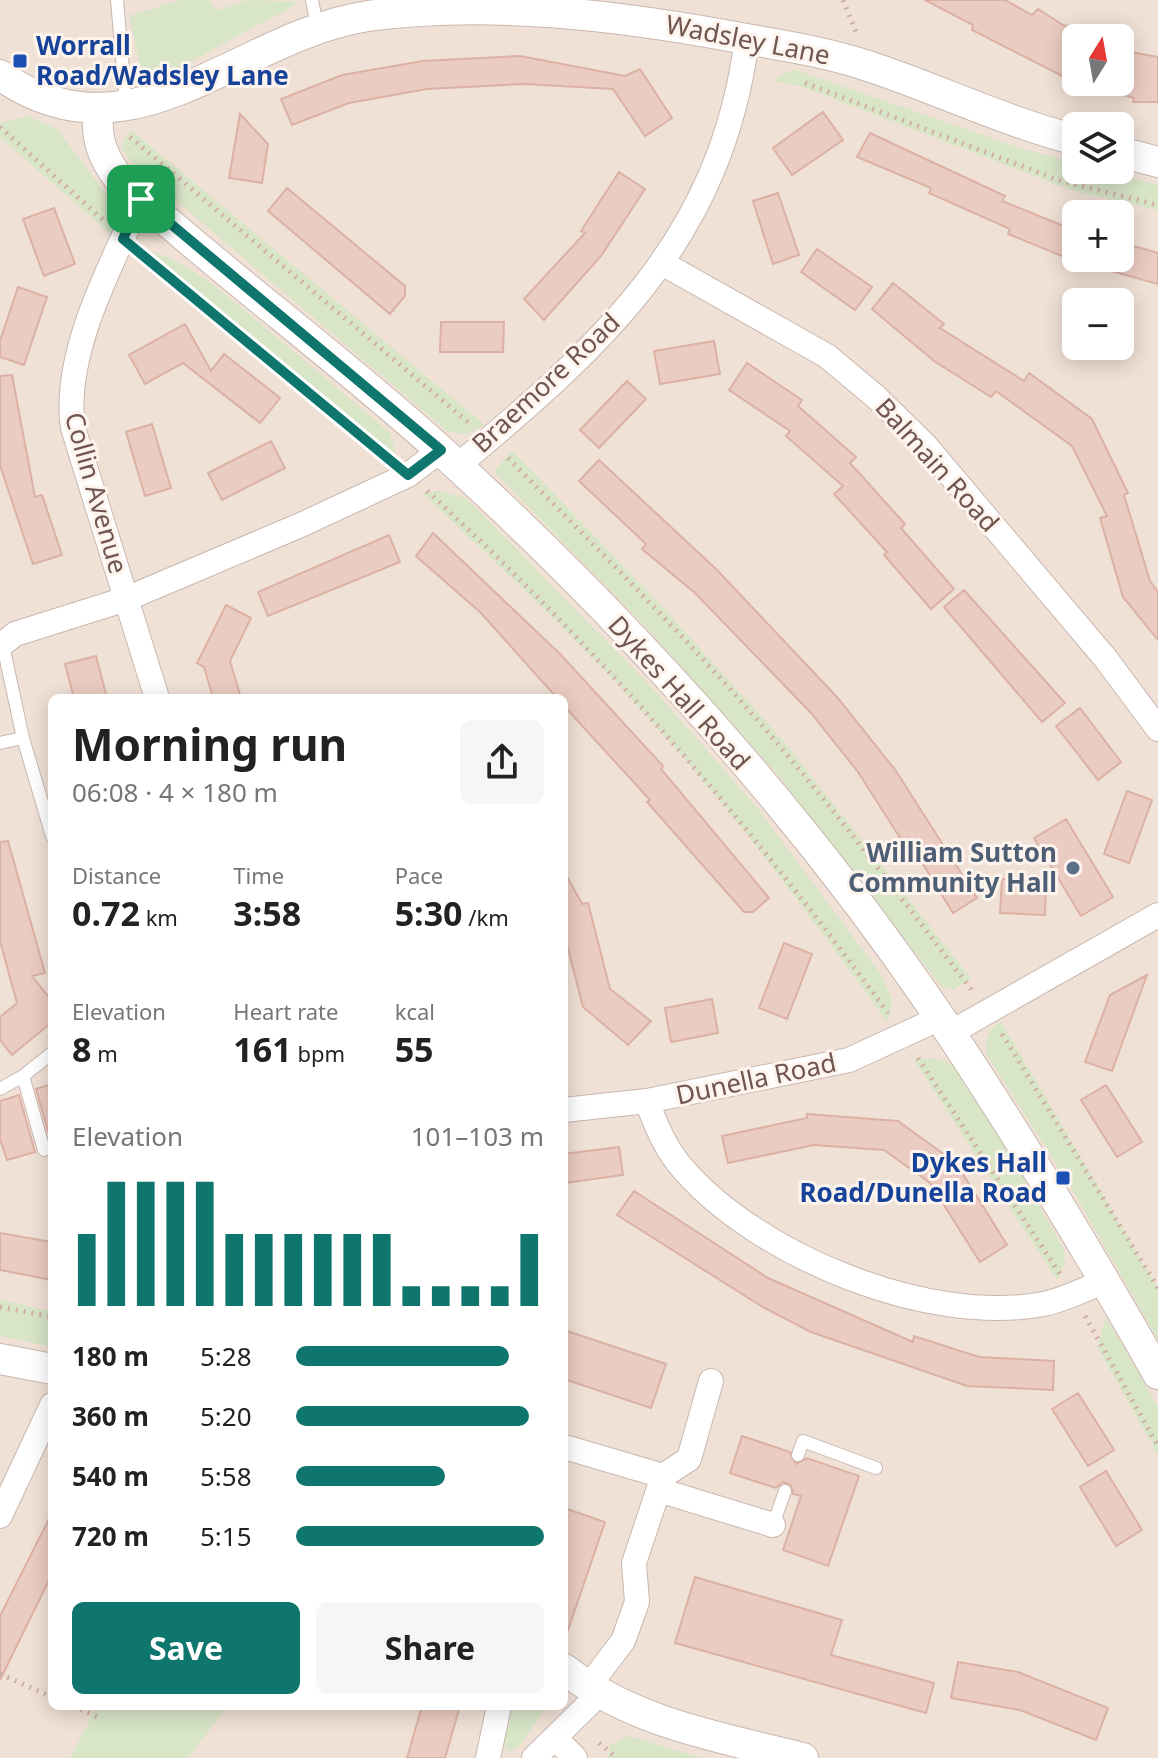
<!DOCTYPE html>
<meta charset="utf-8">
<style>
body{margin:0;font-family:"Noto Sans",sans-serif;background:#f6f6f6;color:#222;height:100vh;display:flex;flex-direction:column;font-size:30px;white-space:nowrap}
*{box-sizing:border-box;margin:0}
p{font-size:26px;color:#767676}
.icon{flex:none;width:44px;height:44px;fill:none;stroke:currentColor;stroke-width:2;stroke-linecap:round;stroke-linejoin:round}
.map{position:relative;flex:1;overflow:hidden}
.side{position:absolute;left:48px;top:694px;width:520px;height:1016px;display:flex;flex-direction:column;background:#fff;border-radius:12px;box-shadow:0 4px 20px #0003}
.side>*{flex:none}
.needle{width:52px;rotate:11deg}
.controls{position:absolute;left:1062px;top:24px;display:grid;gap:16px}
.controls a{display:grid;place-items:center;width:72px;height:72px;border-radius:12px;background:#fff;box-shadow:0 4px 20px #0003;font-size:40px}
.pin{position:absolute;display:grid;place-items:center;width:68px;height:68px;color:#fff;margin:-34px;border-radius:16px;box-shadow:0 4px 12px #0006}
.round{display:grid;place-items:center;flex:none;width:84px;height:84px;border-radius:12px;background:#f6f6f6}
.overview{display:flex;align-items:center;justify-content:space-between;height:136px;padding:0 24px}
h1{font-size:44px;font-weight:700;line-height:60px}
.figures{display:grid;grid-template-columns:repeat(3,1fr);gap:12px;height:136px;padding:8px 24px}
.figures div{display:grid;align-content:center}
.figures b{font-size:34px;font-weight:700}
.figures small{font-size:22px;font-weight:400}
.figures p{font-size:22px}
.chart{height:224px;padding:16px 24px}
.chart p{display:flex;justify-content:space-between}
.chart svg{width:100%;height:144px;margin-top:8px;stroke:#0f766e;stroke-width:6}
.button{display:flex;gap:16px;margin-top:auto;padding:16px 24px}
.button a{flex:1;height:92px;border-radius:12px;background:#0f766e;color:#fff;font-size:32px;font-weight:700;line-height:92px;text-align:center}
.button a+a{background:#f6f6f6;color:#222}
ul{padding:0 24px;list-style:none;font-size:26px}
li{display:grid;grid-template-columns:128px 96px 1fr;align-items:center;height:60px}
li i{height:20px;border-radius:10px;background:#0f766e}
.map>svg:first-child{display:block}
.residential{fill:#f0e1d6;fill-rule:evenodd}
.green{fill:#d8e5c7}
.building{fill:#ebccc2;stroke:#dcb1a5;stroke-width:2}
.lines{fill:none;stroke-linecap:round;stroke-linejoin:round}
.service-casing{stroke:#cab7ae;stroke-width:14}
.minor-casing{stroke:#cab7ae;stroke-width:26}
.tertiary-casing{stroke:#cab7ae;stroke-width:32}
.path{stroke:#d0b0a5;stroke-width:5;stroke-dasharray:2 6;stroke-linecap:butt}
.service{stroke:#fff;stroke-width:12}
.minor{stroke:#fff;stroke-width:24}
.tertiary{stroke:#fff;stroke-width:30}
.route-casing{stroke:#fff;stroke-width:16}
.route{stroke:#0f766e;stroke-width:10}
.transit-dot{fill:#1a4fb4;stroke:#fdf4ed;stroke-width:3}
.service-dot{fill:#5c6f8a;stroke:#fdf4ed;stroke-width:3}
.labels{text-anchor:middle;stroke-width:6;stroke-linejoin:round;paint-order:stroke}
.street-label{font-size:26px;fill:#70564f;stroke:#fdf4ed}
.transit-label{font-size:26px;font-weight:bold;fill:#164399;stroke:#fdf4ed;text-anchor:start}
.service-label{font-size:26px;font-weight:bold;fill:#4e5e75;stroke:#fdf4ed;text-anchor:end}
</style>
<div class="map">
<svg width="1158" height="1758" viewBox="0 0 1158 1758">
<rect width="100%" height="100%" fill="#f9efe7"/>
<path class="residential" d="M 0,0 L 1158,0 L 1158,1758 L 0,1758 ZM 1076,38 L 1120,38 L 1120,82 L 1076,82 ZM 1076,126 L 1120,126 L 1120,170 L 1076,170 ZM 1076,214 L 1120,214 L 1120,258 L 1076,258 ZM 1076,302 L 1120,302 L 1120,346 L 1076,346 ZM 52,698 L 564,698 L 564,1706 L 52,1706 Z"/>
<path class="green" d="M 180,0 L 210,0 L 216,11 L 247,0 L 301,2 L 162,77 L 143,79 L 129,16 Z
M 793,69 L 1023,149 L 1076,163 L 1076,170 L 1103,170 L 1158,185 L 1158,210 L 1071,190 L 800,86 L 773,81 Z
M 29,116 L 57,129 L 110,199 L 116,218 L 111,235 L 0,137 L 0,123 Z
M 130,129 L 485,425 L 466,434 L 448,432 L 131,162 L 121,148 Z
M 153,252 L 171,258 L 214,285 L 389,432 L 395,450 L 390,469 L 138,257 Z
M 512,450 L 659,603 L 782,739 L 971,978 L 953,990 L 941,986 L 777,774 L 644,625 L 494,472 Z
M 440,491 L 467,499 L 655,691 L 758,809 L 880,973 L 892,999 L 888,1023 C 820,930 751,835 675,748 C 597,657 509,575 422,493 Z
M 1001,1021 L 1158,1289 L 1158,1340 L 1072,1189 L 987,1055 C 984,1039 988,1031 1001,1021 Z
M 935,1058 L 953,1065 L 990,1120 L 1064,1249 L 1065,1263 L 1057,1280 L 914,1060 Z
M 0,1300 L 52,1311 L 52,1347 L 0,1336 Z
M 1106,1317 L 1158,1407 L 1158,1455 L 1097,1347 Z
M 97,1706 L 228,1706 L 188,1758 L 70,1758 Z
M 511,1706 L 546,1707 L 522,1743 L 509,1752 L 503,1745 Z
M 629,1736 L 701,1758 L 608,1758 L 610,1745 Z"/>
<path class="building" d="M 925,0 L 1005,0 L 1032,15 L 1038,9 L 1063,25 L 1085,30 L 1084,38 L 1076,38 L 1076,82 L 1120,82 L 1120,50 L 1158,57 L 1158,102 L 1133,102 L 1134,98 L 1074,82 L 972,30 L 973,25 Z
M 520,56 L 625,76 L 640,69 L 672,118 L 645,136 L 613,89 L 525,84 L 427,89 L 349,103 L 292,125 L 281,99 L 342,75 L 423,61 Z
M 823,112 L 843,140 L 792,175 L 773,148 Z
M 240,114 L 268,144 L 262,183 L 229,178 Z
M 870,133 L 1005,196 L 1002,201 L 1076,231 L 1076,258 L 1120,258 L 1120,242 L 1158,253 L 1158,284 L 1072,260 L 1008,234 L 1010,229 L 929,193 L 931,188 L 857,157 Z
M 619,172 L 645,189 L 601,256 L 544,320 L 524,299 L 585,233 L 581,231 Z
M 287,188 L 405,286 L 405,296 L 390,314 L 268,211 Z
M 778,193 L 799,255 L 773,264 L 753,201 Z
M 54,208 L 75,264 L 44,276 L 23,219 Z
M 817,249 L 872,287 L 855,310 L 801,272 Z
M 893,283 L 944,324 L 940,328 L 1024,381 L 1029,373 L 1092,419 L 1128,493 L 1124,495 L 1150,581 L 1158,592 L 1158,640 L 1123,597 L 1100,518 L 1107,516 L 1072,446 L 996,391 L 991,397 L 934,361 L 872,309 Z
M 18,287 L 47,297 L 24,365 L 0,357 L 0,341 Z
M 441,322 L 504,322 L 503,352 L 440,352 Z
M 185,324 L 211,371 L 224,354 L 280,398 L 260,423 L 183,363 L 145,384 L 129,355 Z
M 714,341 L 720,374 L 660,384 L 654,351 Z
M 747,363 L 802,400 L 798,406 L 856,457 L 850,463 L 905,524 L 901,528 L 954,589 L 931,609 L 884,555 L 887,552 L 834,494 L 843,486 L 786,436 L 790,431 L 729,390 Z
M 12,375 L 35,497 L 42,495 L 62,555 L 33,564 L 0,465 L 0,376 Z
M 627,381 L 646,399 L 599,448 L 580,430 Z
M 152,424 L 171,488 L 145,496 L 126,432 Z
M 271,441 L 285,468 L 222,500 L 208,473 Z
M 599,460 L 716,569 L 837,697 L 896,771 L 977,898 L 953,913 L 907,838 L 902,841 L 858,772 L 811,713 L 695,593 L 642,549 L 646,544 L 579,481 Z
M 433,533 L 561,655 L 663,766 L 661,769 L 769,898 L 753,912 L 744,912 L 647,802 L 650,800 L 564,706 L 564,698 L 557,698 L 481,613 L 416,556 Z
M 389,535 L 400,562 L 268,616 L 258,592 Z
M 964,590 L 1065,703 L 1042,722 L 944,607 Z
M 226,605 L 251,618 L 230,661 L 241,698 L 213,698 L 204,667 L 197,663 Z
M 96,656 L 107,698 L 74,698 L 65,664 Z
M 1080,708 L 1121,762 L 1098,780 L 1056,726 Z
M 1127,791 L 1152,800 L 1129,863 L 1104,854 Z
M 1066,819 L 1113,897 L 1081,916 L 1034,838 Z
M 8,841 L 45,973 L 32,976 L 52,1001 L 52,1022 L 12,1055 L 0,1040 L 0,1017 L 17,1003 L 0,941 L 0,842 Z
M 564,871 L 582,904 L 588,903 L 610,989 L 651,1021 L 628,1045 L 583,1007 L 564,933 Z
M 1002,879 L 1046,881 L 1045,915 L 1000,913 Z
M 784,943 L 812,954 L 787,1019 L 759,1008 Z
M 1147,975 L 1112,1071 L 1085,1062 L 1110,995 Z
M 712,999 L 718,1033 L 671,1042 L 665,1008 Z
M 52,1084 L 52,1145 L 36,1089 Z
M 1106,1085 L 1142,1142 L 1117,1157 L 1081,1100 Z
M 19,1095 L 35,1152 L 7,1160 L 0,1139 L 0,1101 Z
M 807,1114 L 898,1121 L 956,1163 L 1007,1245 L 980,1262 L 930,1183 L 884,1150 L 814,1145 L 728,1163 L 722,1136 L 807,1118 Z
M 619,1147 L 623,1175 L 564,1183 L 564,1154 Z
M 634,1191 L 768,1278 L 913,1342 L 914,1336 L 979,1357 L 1054,1361 L 1053,1390 L 967,1386 L 811,1332 L 761,1306 L 617,1215 Z
M 0,1233 L 52,1242 L 52,1280 L 0,1270 Z
M 564,1330 L 666,1364 L 651,1408 L 564,1379 Z
M 1078,1393 L 1114,1450 L 1088,1466 L 1052,1409 Z
M 742,1436 L 790,1452 L 796,1464 L 807,1458 L 859,1476 L 828,1566 L 783,1550 L 801,1496 L 793,1494 L 791,1485 L 783,1482 L 776,1488 L 730,1473 Z
M 1106,1471 L 1142,1530 L 1116,1546 L 1080,1487 Z
M 564,1508 L 605,1522 L 568,1630 L 564,1629 Z
M 52,1513 L 52,1574 L 0,1680 L 0,1616 Z
M 695,1577 L 842,1620 L 831,1655 L 934,1683 L 926,1713 L 675,1643 Z
M 958,1662 L 1018,1672 L 1108,1708 L 1096,1740 L 1020,1710 L 951,1698 Z
M 422,1706 L 460,1706 L 445,1758 L 407,1758 Z"/>
<g class="lines">
<defs>
<path id="service" d="M 117,0 L 126,104
M 312,0 L 317,26
M 5,642 L 4,650 L 23,738 L 52,836
M 0,743 L 23,738
M 0,1089 L 23,1076
M 44,1150 L 23,1076 L 52,1053
M 798,1455 L 803,1441 L 876,1468
M 773,1525 L 785,1491"/>
<path id="minor" d="M 141,199 C 111,265 62,355 73,428 L 157,698
M 662,263 L 827,356 L 876,397 L 925,445 L 1106,659 L 1158,729
M 456,467 C 603,344 721,240 747,39
M 5,642 L 15,634 L 126,599 L 303,524 L 408,475 L 441,450
M 950,1033 L 1158,915
M 647,1101 C 656,1126 666,1150 684,1170 C 759,1256 929,1326 1043,1304 C 1064,1300 1085,1289 1105,1281
M 564,1110 L 647,1101 L 849,1060 L 940,1018
M 568,1448 L 663,1476
M 659,1490 L 773,1525
M 0,1516 L 52,1405
M 588,1687 L 623,1641 L 637,1602 L 634,1563 L 663,1476 L 689,1459 L 711,1381
M 556,1739 L 575,1758
M 488,1758 L 499,1706
M 534,1758 L 598,1695"/>
<path id="tertiary" d="M 0,75 C 132,168 237,36 368,16 C 489,0 616,15 735,37 C 781,45 826,52 871,67 C 940,90 1006,122 1076,140
M 98,110 C 96,140 102,156 119,179 C 222,273 335,355 438,448 C 625,618 799,809 941,1019 C 1018,1134 1090,1254 1158,1374
M 1120,152 L 1158,162
M 0,1359 L 52,1369
M 564,1669 C 634,1723 719,1737 803,1758"/>
</defs>
<use href="#service" class="service-casing"/>
<use href="#minor" class="minor-casing"/>
<use href="#tertiary" class="tertiary-casing"/>
<path class="path" d="M 843,0 L 856,32
M 805,83 L 1061,181 L 1158,205
M 0,127 L 103,220
M 130,137 L 468,422
M 144,256 L 386,456
M 508,458 C 583,534 659,610 731,690 C 817,786 895,890 974,993
M 427,491 C 600,649 750,824 888,1013
M 1002,1034 L 1158,1288
M 918,1058 L 1060,1274
M 0,1307 L 52,1317
M 1085,1316 L 1158,1446
M 0,1674 L 52,1697
M 73,1706 L 100,1718
M 599,1743 L 617,1758"/>
<use href="#service" class="service"/>
<use href="#minor" class="minor"/>
<use href="#tertiary" class="tertiary"/>
</g>
<g class="lines">
<defs>
<path id="route" d="M 141,199 L 441,450 L 408,475 L 123,239 Z"/>
</defs>
<use href="#route" class="route-casing"/>
<use href="#route" class="route"/>
</g>
<g class="transit-dot">
<rect x="12" y="53" width="16" height="16" rx="4"/>
<rect x="1055" y="1170" width="16" height="16" rx="4"/>
</g>
<circle class="service-dot" cx="1073" cy="868" r="8"/>
<g class="labels">
<g class="street-label">
<text transform="translate(748 40) rotate(11)" y="9">Wadsley Lane</text>
<text transform="translate(546 383) rotate(-43)" y="9">Braemore Road</text>
<text transform="translate(937 465) rotate(48)" y="9">Balmain Road</text>
<text transform="translate(96 493) rotate(74)" y="9">Collin Avenue</text>
<text transform="translate(679 693) rotate(48)" y="9">Dykes Hall Road</text>
<text transform="translate(756 1079) rotate(-12)" y="9">Dunella Road</text>
</g>
<g class="transit-label">
<text x="36" y="55">Worrall<tspan x="36" dy="30">Road/Wadsley Lane</tspan></text>
<text x="1047" y="1172" text-anchor="end">Dykes Hall<tspan x="1047" dy="30">Road/Dunella Road</tspan></text>
</g>
<g class="service-label">
<text x="1057" y="862">William Sutton<tspan x="1057" dy="30">Community Hall</tspan></text>
</g>
</g>
</svg>
<div class="controls">
<a><svg class="needle" viewBox="-14 -14 28 28"><path d="M0-13l5 13h-10z" fill="#e53935"/><path d="M0 13l5-13h-10z" fill="#767676"/></svg></a>
<a><svg class="icon" aria-label="layers" viewBox="0 0 24 24"><path d="M12 4l9 5-9 5-9-5zM3 14l9 5 9-5"/></svg></a>
<a>+</a>
<a>−</a>
</div>
<div class="pin" style="left:141px;top:199px;background:#1e9e55"><svg class="icon" aria-label="arrive" viewBox="0 0 24 24"><path d="M6 21V4h12l-3 4 3 4H6"/></svg></div>
<section class="side">
<div class="overview"><div><h1>Morning run</h1><p>06:08 · 4 × 180 m</p></div><a class="round"><svg class="icon" aria-label="share" viewBox="0 0 24 24"><path d="M12 15V3M7 8l5-5 5 5M5 13v7h14v-7"/></svg></a></div>
<div class="figures">
<div><p>Distance</p><b>0.72<small> km</small></b></div>
<div><p>Time</p><b>3:58</b></div>
<div><p>Pace</p><b>5:30<small> /km</small></b></div>
</div>
<div class="figures">
<div><p>Elevation</p><b>8<small> m</small></b></div>
<div><p>Heart rate</p><b>161<small> bpm</small></b></div>
<div><p>kcal</p><b>55</b></div>
</div>
<div class="chart"><p><span>Elevation</span>101–103 m</p>
<svg viewBox="0 0 160 44" preserveAspectRatio="none"><path d="M5 44V22M15 44V6M25 44V6M35 44V6M45 44V6M55 44V22M65 44V22M75 44V22M85 44V22M95 44V22M105 44V22M115 44V38M125 44V38M135 44V38M145 44V38M155 44V22"/></svg>
</div>
<ul>
<li><b>180 m</b>5:28<i style="width:86%"></i></li>
<li><b>360 m</b>5:20<i style="width:94%"></i></li>
<li><b>540 m</b>5:58<i style="width:60%"></i></li>
<li><b>720 m</b>5:15<i style="width:100%"></i></li>
</ul>
<div class="button"><a>Save</a><a>Share</a></div>
</section>
</div>
